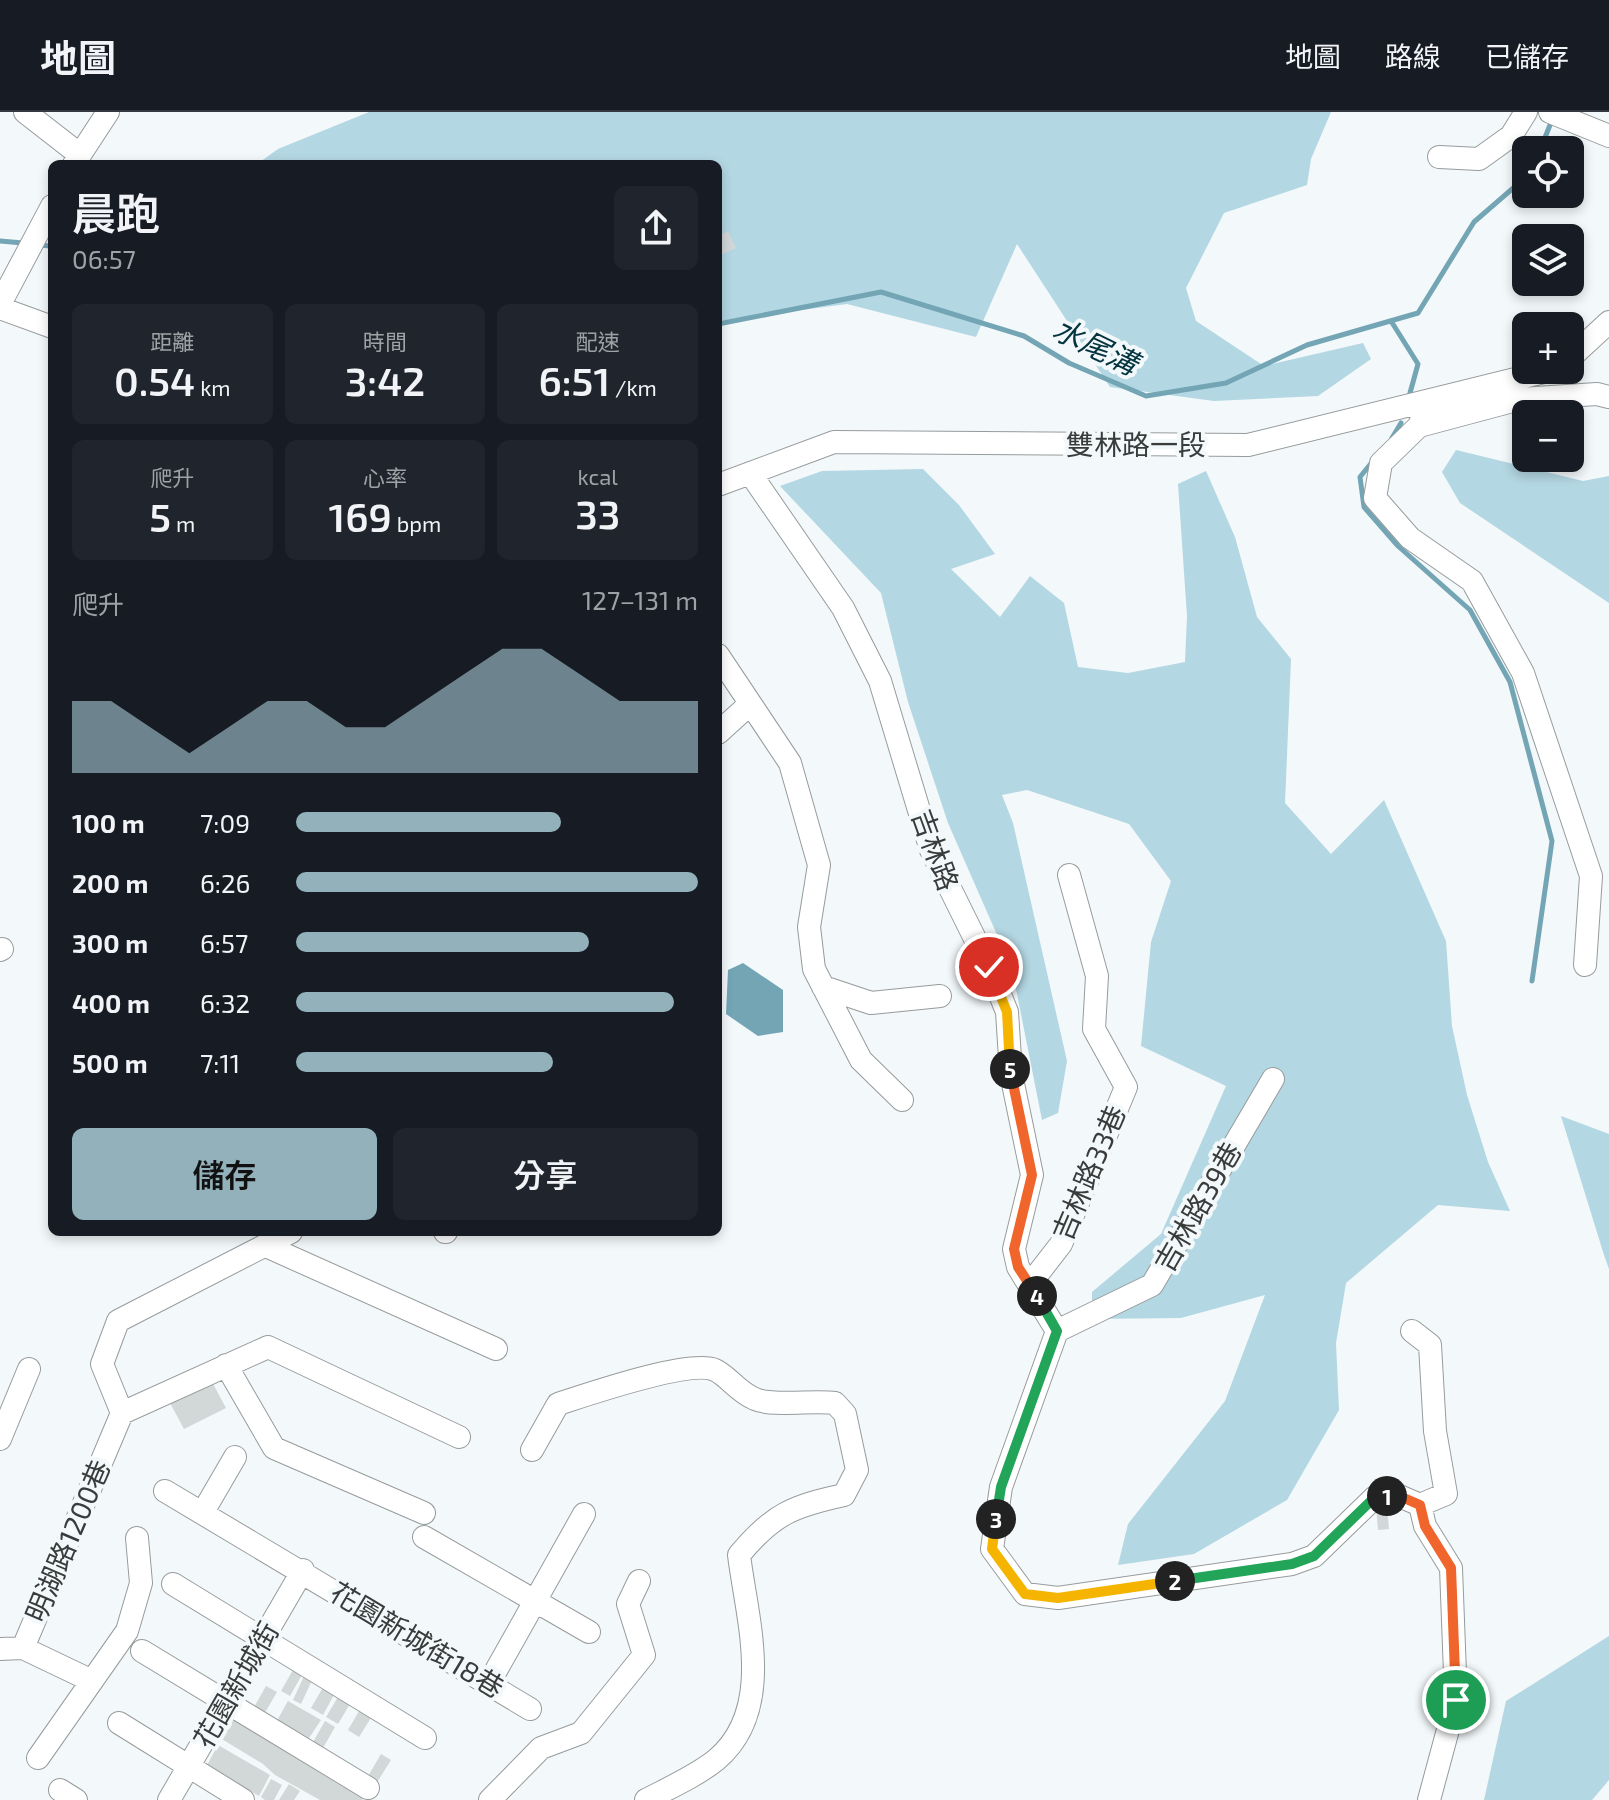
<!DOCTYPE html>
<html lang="zh-TW">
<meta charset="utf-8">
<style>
body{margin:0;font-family:"Exo 2","Noto Sans TC",sans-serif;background:#20242c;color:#f1f3f6;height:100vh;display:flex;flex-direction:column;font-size:30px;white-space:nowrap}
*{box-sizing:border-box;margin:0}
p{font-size:26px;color:#9ea1a6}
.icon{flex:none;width:44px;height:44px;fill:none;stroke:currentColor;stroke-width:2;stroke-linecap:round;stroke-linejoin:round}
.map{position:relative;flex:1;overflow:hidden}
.panel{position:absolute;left:48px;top:48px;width:674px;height:1076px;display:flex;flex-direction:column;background:#171b24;border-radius:12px;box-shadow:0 4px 12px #0003}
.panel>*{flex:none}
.controls{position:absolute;left:1512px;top:24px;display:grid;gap:16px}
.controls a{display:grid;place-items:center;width:72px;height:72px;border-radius:12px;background:#171b24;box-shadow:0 4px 12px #0003;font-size:40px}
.pin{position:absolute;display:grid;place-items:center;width:68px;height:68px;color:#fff;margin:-34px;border:4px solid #fff;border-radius:50%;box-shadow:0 2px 8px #0007}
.km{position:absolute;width:40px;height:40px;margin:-20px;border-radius:50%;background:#222;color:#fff;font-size:22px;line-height:40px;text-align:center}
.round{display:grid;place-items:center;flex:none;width:84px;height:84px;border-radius:12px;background:#20242c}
.headline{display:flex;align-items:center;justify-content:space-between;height:136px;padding:0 24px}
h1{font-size:44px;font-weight:600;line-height:60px}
.metrics{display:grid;grid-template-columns:repeat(3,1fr);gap:12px;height:136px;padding:8px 24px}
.metrics div{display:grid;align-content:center;border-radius:12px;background:#20242c;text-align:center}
.metrics b{font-size:40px;font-weight:600}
.metrics small{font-size:22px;font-weight:400}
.metrics p{font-size:22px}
.chart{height:224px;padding:16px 24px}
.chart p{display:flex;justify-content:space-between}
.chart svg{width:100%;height:144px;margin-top:8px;fill:#92b1bb;opacity:.7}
.primary-button{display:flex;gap:16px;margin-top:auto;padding:16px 24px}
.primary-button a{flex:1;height:92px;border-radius:12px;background:#92b1bb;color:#111;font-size:32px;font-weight:600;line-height:92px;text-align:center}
.primary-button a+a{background:#20242c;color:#f1f3f6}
ul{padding:0 24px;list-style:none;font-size:26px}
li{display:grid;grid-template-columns:128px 96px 1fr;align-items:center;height:60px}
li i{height:20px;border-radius:10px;background:#92b1bb}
header{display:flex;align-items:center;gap:48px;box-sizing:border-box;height:112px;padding:0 40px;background:#171b24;border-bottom:2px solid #363941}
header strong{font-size:38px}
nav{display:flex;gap:44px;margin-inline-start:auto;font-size:28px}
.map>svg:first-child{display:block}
.green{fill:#b3d7e3}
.water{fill:#73a5b5}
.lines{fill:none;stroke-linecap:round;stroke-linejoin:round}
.stream{stroke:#73a5b5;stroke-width:5}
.building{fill:#d2d7d8}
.minor-casing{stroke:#979b9c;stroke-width:24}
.minor{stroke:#fff;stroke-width:22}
.split-1-casing{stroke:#fff;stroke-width:16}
.split-2-casing{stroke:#fff;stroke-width:16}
.split-3-casing{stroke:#fff;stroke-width:16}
.split-4-casing{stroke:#fff;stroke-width:16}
.split-5-casing{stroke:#fff;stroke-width:16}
.split-6-casing{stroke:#fff;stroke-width:16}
.split-1{stroke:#f0652b;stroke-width:10}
.split-2{stroke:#22a559;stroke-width:10}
.split-3{stroke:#f5b400;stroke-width:10}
.split-4{stroke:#22a559;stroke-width:10}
.split-5{stroke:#f0652b;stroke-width:10}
.split-6{stroke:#f5b400;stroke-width:10}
.labels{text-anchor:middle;stroke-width:8;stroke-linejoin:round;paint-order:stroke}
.street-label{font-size:28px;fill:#3a3c3c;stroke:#f3f8fa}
.water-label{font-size:30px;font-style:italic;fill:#033440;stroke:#f3f8fa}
</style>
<header>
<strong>地圖</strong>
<nav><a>地圖</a><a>路線</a><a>已儲存</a></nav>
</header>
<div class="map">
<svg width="1609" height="1688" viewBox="0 0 1609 1688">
<rect width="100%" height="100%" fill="#f3f8fa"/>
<path class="green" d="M 369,0 L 1331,0 L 1311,47 L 1307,73 L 1224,101 L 1186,176 L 1196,209 L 1264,254 L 1363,231 L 1371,247 L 1318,284 L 1214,289 L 1110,275 L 1017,132 L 976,225 L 847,192 L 718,209 L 718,52 L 257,52 L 278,37 Z
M 1456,338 L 1583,369 L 1609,364 L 1609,491 L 1460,391 L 1442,360 Z
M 923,357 L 959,393 L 995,442 L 951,457 L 1000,505 L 1030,464 L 1064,491 L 1078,555 L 1128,561 L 1185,550 L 1187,504 L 1178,372 L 1206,359 L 1235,425 L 1257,505 L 1291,547 L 1285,691 L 1331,742 L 1384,688 L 1446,829 L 1452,914 L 1467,983 L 1488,1050 L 1510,1099 L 1438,1093 L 1346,1171 L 1336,1231 L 1339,1298 L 1287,1388 L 1194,1442 L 1118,1453 L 1128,1412 L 1225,1289 L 1265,1183 L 1181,1206 L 1092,1207 L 1092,1180 L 1161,1122 L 1226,974 L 1141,934 L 1151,830 L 1171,769 L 1129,712 L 1027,678 L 1002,683 L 1013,711 L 1067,949 L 1058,1001 L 1042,1008 L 1012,857 L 948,711 L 908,590 L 881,481 L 780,374 L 822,359 Z
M 1561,1004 L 1609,1022 L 1609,1157 L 1604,1143 Z
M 1609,1524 L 1609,1668 L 1592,1688 L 1484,1688 L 1506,1589 Z"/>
<path class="water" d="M 743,851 L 783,878 L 783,920 L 758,924 L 726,902 L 728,858 Z"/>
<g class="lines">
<path class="stream" d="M 1540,38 L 1552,8
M 0,129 L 23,131
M 37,133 L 52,134
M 1391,209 L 1418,252 L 1410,281
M 718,212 L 881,180 L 1024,224 L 1069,251 L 1146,284 L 1226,271 L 1307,233 L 1418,201 L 1474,110 L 1526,65
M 1392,326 L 1401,311
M 1373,349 L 1360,365 L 1364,395 L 1398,434 L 1470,498 L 1510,570 L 1552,729 L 1532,869"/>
</g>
<path class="building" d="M 728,119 L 736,136 L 719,144 L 718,124 Z
M 211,1268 L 226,1296 L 184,1317 L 169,1289 Z
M 1387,1394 L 1389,1417 L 1378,1418 L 1376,1395 Z
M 294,1556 L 303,1561 L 290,1584 L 281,1579 Z
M 305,1562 L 313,1566 L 301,1592 L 293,1588 Z
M 325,1572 L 336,1579 L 323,1603 L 311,1596 Z
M 266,1574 L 277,1580 L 263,1604 L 253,1597 Z
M 341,1580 L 353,1587 L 338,1612 L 326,1605 Z
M 288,1589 L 321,1608 L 309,1626 L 287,1614 L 283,1619 L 274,1614 Z
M 362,1594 L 374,1601 L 359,1625 L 348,1618 Z
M 231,1606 L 343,1675 L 346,1670 L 366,1682 L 362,1688 L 320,1688 L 275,1663 L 263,1652 L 220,1626 Z
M 325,1609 L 335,1615 L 323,1636 L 313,1630 Z
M 218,1633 L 270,1663 L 259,1684 L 206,1655 Z
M 381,1642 L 391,1648 L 376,1672 L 367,1666 Z
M 271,1667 L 282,1673 L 274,1688 L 265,1688 L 261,1685 Z
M 289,1672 L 300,1679 L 294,1688 L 279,1688 Z"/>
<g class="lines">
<defs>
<path id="minor" d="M 25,0 L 79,42
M 1550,0 L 1609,24
M 1439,45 L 1479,47 L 1511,24 L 1526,0
M 74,52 L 108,0
M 0,192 L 52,94
M 0,196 L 52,215
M 1570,246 L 1609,210
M 1428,290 L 1419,314 L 1381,351 L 1375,386 L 1410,426 L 1472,469 L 1523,561 L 1591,764 L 1585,853
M 1419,314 L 1520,287 L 1597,282 L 1609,285
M 750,361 L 843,496 L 880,569 L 931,738 L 989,855 L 1007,900 L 1011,962 L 1032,1063 L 1014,1137 L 1018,1155 L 1057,1219 L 1001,1375 L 992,1437 L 1025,1482 L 1058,1486 L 1292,1452 L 1314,1444 L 1375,1385 L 1397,1383 L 1420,1393 L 1425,1414 L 1451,1456 L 1456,1588 L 1429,1688
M 718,373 L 834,330 L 1248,333 L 1552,258
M 718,543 L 790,651 L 819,753 L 809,815 L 814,857 L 861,948 L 902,988
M 718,621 L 750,592
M 0,838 L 2,837
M 823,875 L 871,891 L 940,884
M 445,1120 L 446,1120
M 266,1134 L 496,1237
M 1030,1172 L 1061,1132 L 1126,975 L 1094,917 L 1097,864 L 1069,763
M 1057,1219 L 1152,1173 L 1273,967
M 1412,1219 L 1430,1233 L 1435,1319 L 1446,1382 L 1420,1393
M 226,1253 L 274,1336 L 424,1401
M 122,1301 L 268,1235 L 459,1325
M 0,1327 L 29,1257
M 532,1338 L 558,1292 C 586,1283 690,1247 715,1258 C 728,1264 738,1280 755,1287 C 773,1295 813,1288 835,1291 L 845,1302 L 857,1358 L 844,1383 C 793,1394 773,1402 739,1443 C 747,1508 776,1598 716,1648 C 696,1664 669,1676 646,1688
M 165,1379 L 530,1597
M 203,1400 L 235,1345
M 424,1425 L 589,1520
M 173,1472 L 425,1626
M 23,1536 L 90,1568
M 0,1537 L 23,1536 L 122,1301 L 102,1252 L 118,1209 L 291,1120
M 142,1539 L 368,1676
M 489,1571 L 584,1402
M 119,1611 L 243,1688
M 38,1646 L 127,1519 L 141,1471 L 137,1426
M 60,1678 L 76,1688
M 169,1688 L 303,1458
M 490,1688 L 541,1636 L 581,1621 L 644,1543 L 628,1492 L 639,1469"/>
</defs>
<use href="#minor" class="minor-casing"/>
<use href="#minor" class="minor"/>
</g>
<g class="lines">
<defs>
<path id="split-1" d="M 1387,1384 L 1397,1383 L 1420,1393 L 1425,1414 L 1451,1456 L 1456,1588"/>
<path id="split-2" d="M 1175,1469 L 1292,1452 L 1314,1444 L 1375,1385 L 1387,1384"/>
<path id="split-3" d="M 996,1407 L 992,1437 L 1025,1482 L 1058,1486 L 1175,1469"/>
<path id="split-4" d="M 996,1407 L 1001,1375 L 1057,1219 L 1037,1184"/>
<path id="split-5" d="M 1010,957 L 1032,1063 L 1014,1137 L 1018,1155 L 1037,1184"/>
<path id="split-6" d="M 989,855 L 1007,900 L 1010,957"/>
</defs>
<use href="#split-1" class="split-1-casing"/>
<use href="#split-2" class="split-2-casing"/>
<use href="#split-3" class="split-3-casing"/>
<use href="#split-4" class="split-4-casing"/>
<use href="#split-5" class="split-5-casing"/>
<use href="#split-6" class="split-6-casing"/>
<use href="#split-1" class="split-1"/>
<use href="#split-2" class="split-2"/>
<use href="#split-3" class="split-3"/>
<use href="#split-4" class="split-4"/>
<use href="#split-5" class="split-5"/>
<use href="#split-6" class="split-6"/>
</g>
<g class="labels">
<g class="street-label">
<text x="1136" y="343">雙林路一段</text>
<text transform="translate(935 738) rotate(70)" y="10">吉林路</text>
<text transform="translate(1089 1061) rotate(-67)" y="10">吉林路33巷</text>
<text transform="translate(1198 1095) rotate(-60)" y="10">吉林路39巷</text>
<text transform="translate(68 1429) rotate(-67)" y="10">明湖路1200巷</text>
<text transform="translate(417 1528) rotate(31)" y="10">花園新城街18巷</text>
<text transform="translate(236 1573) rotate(-60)" y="10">花園新城街</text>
</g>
<g class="water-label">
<text transform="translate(1095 235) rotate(26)" y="10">水尾溝</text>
</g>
</g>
</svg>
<div class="controls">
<a><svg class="icon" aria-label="locate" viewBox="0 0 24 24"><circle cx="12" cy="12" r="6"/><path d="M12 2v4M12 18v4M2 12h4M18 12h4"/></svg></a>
<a><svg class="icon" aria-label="layers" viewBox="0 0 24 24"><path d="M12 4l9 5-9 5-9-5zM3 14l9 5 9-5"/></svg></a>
<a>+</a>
<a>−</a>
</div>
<div class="pin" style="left:1456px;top:1588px;background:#1e9e55"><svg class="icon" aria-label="arrive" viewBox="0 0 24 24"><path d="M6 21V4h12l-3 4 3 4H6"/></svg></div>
<div class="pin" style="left:989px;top:855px;background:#d93025"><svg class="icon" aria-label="check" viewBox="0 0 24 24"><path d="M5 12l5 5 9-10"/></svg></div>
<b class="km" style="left:1387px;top:1384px">1</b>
<b class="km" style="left:1175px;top:1469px">2</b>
<b class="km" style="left:996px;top:1407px">3</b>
<b class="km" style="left:1037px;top:1184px">4</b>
<b class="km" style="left:1010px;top:957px">5</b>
<section class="panel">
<div class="headline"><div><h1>晨跑</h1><p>06:57</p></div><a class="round"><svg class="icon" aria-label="share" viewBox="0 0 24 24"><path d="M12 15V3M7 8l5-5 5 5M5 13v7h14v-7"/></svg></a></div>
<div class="metrics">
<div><p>距離</p><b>0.54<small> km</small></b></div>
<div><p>時間</p><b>3:42</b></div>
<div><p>配速</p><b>6:51<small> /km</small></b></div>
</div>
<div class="metrics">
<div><p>爬升</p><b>5<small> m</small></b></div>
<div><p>心率</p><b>169<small> bpm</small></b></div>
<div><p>kcal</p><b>33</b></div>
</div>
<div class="chart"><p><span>爬升</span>127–131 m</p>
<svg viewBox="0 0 160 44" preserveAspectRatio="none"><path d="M0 44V22L10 22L20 30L30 38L40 30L50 22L60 22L70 30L80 30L90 22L100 14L110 6L120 6L130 14L140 22L150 22L160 22V44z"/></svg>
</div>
<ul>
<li><b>100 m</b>7:09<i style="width:66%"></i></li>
<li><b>200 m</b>6:26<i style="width:100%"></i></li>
<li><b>300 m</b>6:57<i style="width:73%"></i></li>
<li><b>400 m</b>6:32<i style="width:94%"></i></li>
<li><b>500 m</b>7:11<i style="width:64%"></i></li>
</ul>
<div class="primary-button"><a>儲存</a><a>分享</a></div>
</section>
</div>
